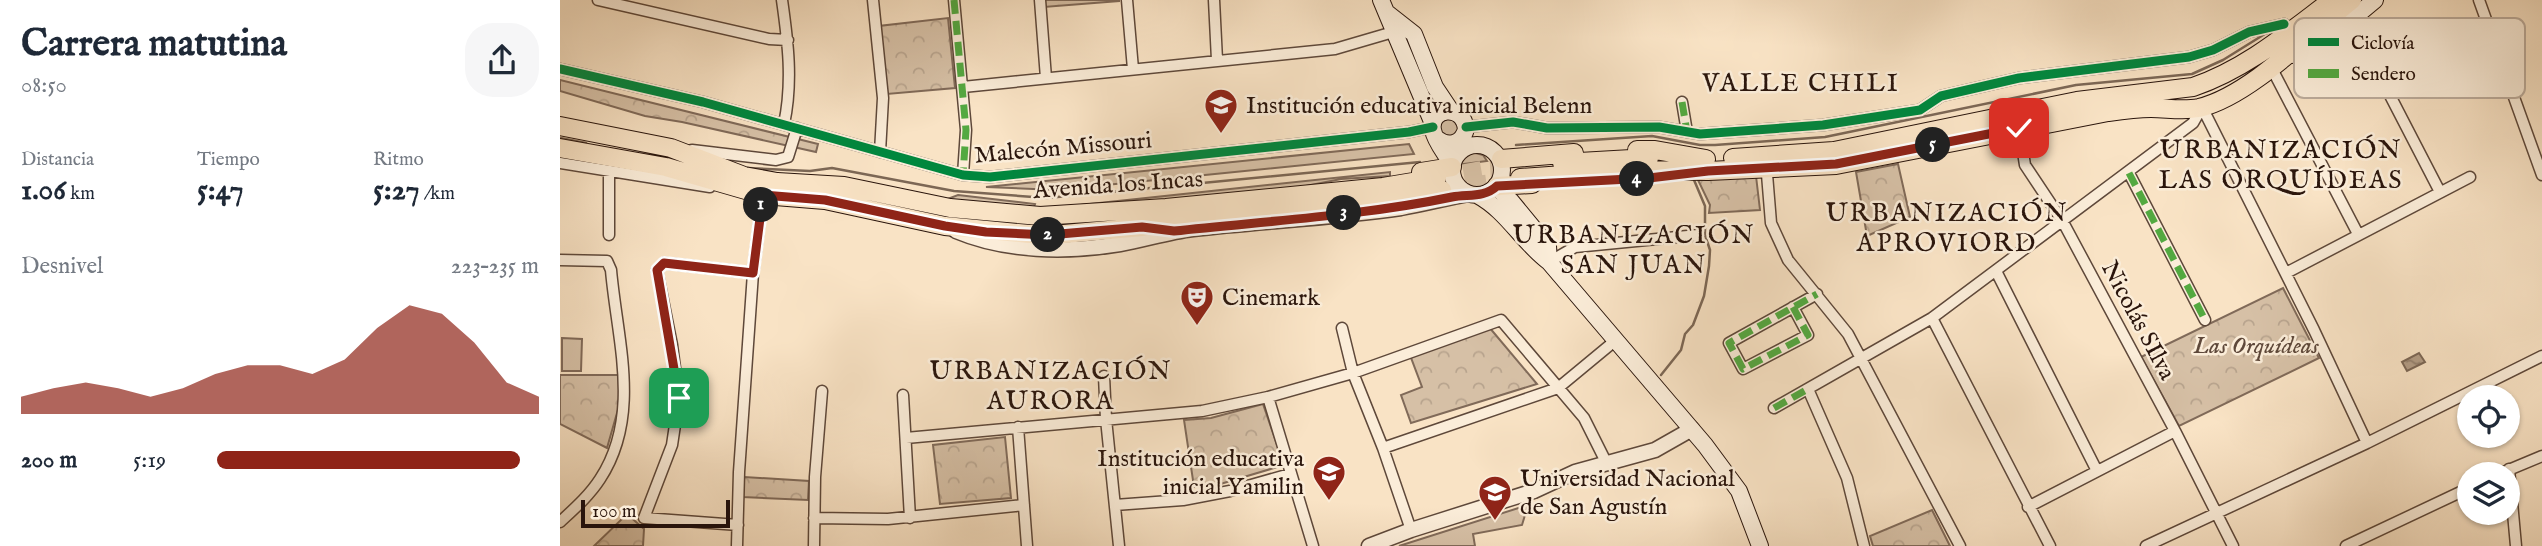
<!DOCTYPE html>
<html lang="es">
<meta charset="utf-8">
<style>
body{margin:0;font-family:"IM FELL English",serif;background:#f6f6f7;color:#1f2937;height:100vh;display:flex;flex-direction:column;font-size:26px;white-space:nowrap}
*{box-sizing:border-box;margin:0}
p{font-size:23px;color:#747a83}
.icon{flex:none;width:38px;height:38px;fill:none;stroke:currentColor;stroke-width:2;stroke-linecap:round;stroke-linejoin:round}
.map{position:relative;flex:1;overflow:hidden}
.side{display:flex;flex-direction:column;background:#fff;width:560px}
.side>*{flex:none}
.controls{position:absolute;left:1897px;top:385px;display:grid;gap:14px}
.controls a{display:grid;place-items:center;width:63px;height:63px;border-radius:50%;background:#fff;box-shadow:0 2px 5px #0004;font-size:35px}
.scale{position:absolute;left:21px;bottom:18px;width:149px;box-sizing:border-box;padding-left:7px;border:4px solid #2a150c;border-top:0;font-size:19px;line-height:24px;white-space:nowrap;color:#2a150c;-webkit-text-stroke:5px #fbedd9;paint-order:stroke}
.pin{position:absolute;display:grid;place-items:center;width:60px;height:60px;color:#fff;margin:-30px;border-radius:14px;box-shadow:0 4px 10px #0006}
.km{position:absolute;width:35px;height:35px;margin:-18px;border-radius:50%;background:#222;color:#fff;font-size:19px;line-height:35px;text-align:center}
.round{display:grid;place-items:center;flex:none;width:74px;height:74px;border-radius:28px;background:#f6f6f7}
.headline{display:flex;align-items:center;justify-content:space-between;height:119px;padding:0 21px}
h1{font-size:38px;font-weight:700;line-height:52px}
.metrics{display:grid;grid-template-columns:repeat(3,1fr);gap:10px;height:119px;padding:7px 21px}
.metrics div{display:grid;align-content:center}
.metrics b{font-size:30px;font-weight:700}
.metrics small{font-size:19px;font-weight:400}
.metrics p{font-size:19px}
.chart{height:196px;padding:14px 21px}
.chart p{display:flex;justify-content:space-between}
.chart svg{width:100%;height:126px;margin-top:7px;fill:#8f2418;opacity:.7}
ul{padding:0 21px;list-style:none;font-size:23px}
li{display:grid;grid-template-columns:112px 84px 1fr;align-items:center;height:52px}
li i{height:18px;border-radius:9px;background:#8f2418}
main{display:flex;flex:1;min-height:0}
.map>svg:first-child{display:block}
.green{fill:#d6c0a6;stroke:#806a59;stroke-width:2}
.park{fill:url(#park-crowns);stroke:#806a59;stroke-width:2}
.water{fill:url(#water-ripples);stroke:#7c6755;stroke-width:2}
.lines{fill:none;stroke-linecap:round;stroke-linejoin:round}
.stream{stroke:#7c6755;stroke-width:2.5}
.primary-tunnel{stroke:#dac4a9;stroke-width:18;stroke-dasharray:18 9;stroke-linecap:butt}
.minor-casing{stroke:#5e483a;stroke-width:13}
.tertiary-casing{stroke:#5e483a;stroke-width:17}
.secondary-casing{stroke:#2a150c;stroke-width:18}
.primary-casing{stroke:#2a150c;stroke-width:20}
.minor{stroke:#fbedd9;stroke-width:10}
.tertiary{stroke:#fbedd9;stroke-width:14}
.secondary{stroke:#fbedd9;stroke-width:16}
.primary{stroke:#f9e3c5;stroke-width:18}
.quiet{stroke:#53a941;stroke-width:7;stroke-dasharray:14 7;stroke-linecap:butt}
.cycleway-casing{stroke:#fbedd9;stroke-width:13}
.cycleway{stroke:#00873e;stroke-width:9}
.route-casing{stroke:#fff;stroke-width:14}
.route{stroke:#8f2418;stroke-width:9}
.labels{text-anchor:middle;stroke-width:5;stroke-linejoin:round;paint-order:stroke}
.poi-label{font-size:24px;fill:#2a150c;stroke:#fbedd9;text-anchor:start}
.street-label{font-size:24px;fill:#2a150c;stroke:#fbedd9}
.park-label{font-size:24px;font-style:italic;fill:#5e483a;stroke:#fbedd9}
.neighbourhood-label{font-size:26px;letter-spacing:2px;fill:#2a150c;stroke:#fbedd9}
.key{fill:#fbedd9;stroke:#bcac9c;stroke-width:2}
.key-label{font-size:19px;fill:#2a150c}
</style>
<main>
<section class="side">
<div class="headline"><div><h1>Carrera matutina</h1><p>08:50</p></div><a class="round"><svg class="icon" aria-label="share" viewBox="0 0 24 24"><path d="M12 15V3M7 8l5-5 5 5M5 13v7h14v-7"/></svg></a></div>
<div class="metrics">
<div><p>Distancia</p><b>1.06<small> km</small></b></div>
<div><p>Tiempo</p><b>5:47</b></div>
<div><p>Ritmo</p><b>5:27<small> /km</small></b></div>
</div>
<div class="chart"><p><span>Desnivel</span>223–235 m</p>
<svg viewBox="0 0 160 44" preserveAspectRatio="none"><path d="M0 44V38L10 35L20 33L30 35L40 38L50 35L60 30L70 27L80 27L90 30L100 25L110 14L120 6L130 9L140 19L150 33L160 38V44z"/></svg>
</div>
<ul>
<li><b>200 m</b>5:19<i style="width:94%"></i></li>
</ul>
</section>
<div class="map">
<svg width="1982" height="546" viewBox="0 0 1982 546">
<defs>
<pattern id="park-crowns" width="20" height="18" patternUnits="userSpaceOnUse" patternTransform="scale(1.75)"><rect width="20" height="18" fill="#d6c0a6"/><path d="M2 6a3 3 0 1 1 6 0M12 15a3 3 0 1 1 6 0" fill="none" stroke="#b8a48e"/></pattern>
<pattern id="water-ripples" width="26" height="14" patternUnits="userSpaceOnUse" patternTransform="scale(1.75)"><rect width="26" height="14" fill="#b39d86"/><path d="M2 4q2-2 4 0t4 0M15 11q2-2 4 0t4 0" fill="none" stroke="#927f6c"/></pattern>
</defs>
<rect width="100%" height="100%" fill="#f9e3c5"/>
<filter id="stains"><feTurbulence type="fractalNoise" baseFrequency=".00286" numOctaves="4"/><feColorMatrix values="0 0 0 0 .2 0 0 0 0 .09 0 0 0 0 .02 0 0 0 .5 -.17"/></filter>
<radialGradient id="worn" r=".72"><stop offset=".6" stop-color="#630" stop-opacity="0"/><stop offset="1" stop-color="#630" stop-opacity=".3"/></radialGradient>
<path class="green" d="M 887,118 L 894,120 L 899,128 L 894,137 L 882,136 L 879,124 Z
M 849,144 L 854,154 L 496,190 L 426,187 Z
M 912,152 L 923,155 L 927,161 L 896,165 L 905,154 Z
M 830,172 L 830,176 L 781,179 L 736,188 L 513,213 L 512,206 Z
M 398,195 L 475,204 L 474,207 L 385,200 Z
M 2,338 L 22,339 L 21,371 L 2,371 Z
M 968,505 L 962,525 L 913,534 L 915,546 L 839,546 Z"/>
<path class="park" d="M 483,0 L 559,0 L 559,1 L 484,7 Z
M 388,18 L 395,88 L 327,94 L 319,26 Z
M 0,80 L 258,144 L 256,152 L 122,122 L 85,116 L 0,91 Z
M 1338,164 L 1350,217 L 1307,236 L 1296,172 Z
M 1196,176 L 1200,210 L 1149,213 L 1150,205 L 1138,180 Z
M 1723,288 L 1759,358 L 1619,426 L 1581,357 Z
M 929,327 L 977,384 L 851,423 L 841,395 L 862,387 L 850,355 Z
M 0,375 L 59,375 L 61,399 L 47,448 L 0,424 Z
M 703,404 L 724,465 L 657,485 L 634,487 L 624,420 L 651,418 Z
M 445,437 L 451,498 L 380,504 L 373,445 Z
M 184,477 L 249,481 L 248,500 L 183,497 Z
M 1372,510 L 1390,546 L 1313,546 L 1310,536 Z
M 67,514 L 84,529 L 83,546 L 34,546 Z"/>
<path class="water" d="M 1859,353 L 1865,362 L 1847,371 L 1842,362 Z"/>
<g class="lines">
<path class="stream" d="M 0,138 L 26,143
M 956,145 L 1092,136 L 1140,145 L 1155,145 L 1265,137 L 1516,85 L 1632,74 L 1663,60 L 1708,32
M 188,168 L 250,171 L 272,168 L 394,191 L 487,198 L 860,162
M 1101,375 L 1121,350 L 1125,334 L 1133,325 L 1144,296 L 1149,266 L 1150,250 L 1145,235 L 1145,206 L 1134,180"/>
<path class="primary-tunnel" d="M 877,178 L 928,169 L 960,167
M 882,190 L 951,180"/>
<defs>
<path id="minor" d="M 38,0 L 209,39 L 228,40
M 222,0 C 228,42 233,82 224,124
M 313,0 L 323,98 L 320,152
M 394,0 L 406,130 L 403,175
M 480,0 L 486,78
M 567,0 L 573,69
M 654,0 L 657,60
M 1919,0 L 1982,175
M 1791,20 L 1880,192
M 1711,67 L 1798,234
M 0,69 L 143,102 L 403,175 L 430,177 L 849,132 L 873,127
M 403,87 L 775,49 L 840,30
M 1122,102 L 1127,132
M 1642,107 L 1754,330 L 1807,443
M 906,127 L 953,122 L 987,128 L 1099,127 L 1140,134 L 1263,125 L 1360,110 L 1381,96 L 1459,78 L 1629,57 L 1653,50 L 1689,32 L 1724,24
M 1459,127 L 1465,165 L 1503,222 L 1615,431 L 1673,546
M 132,150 L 216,160 L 228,157 L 237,128
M 1206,162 L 1211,223 L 1228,260 L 1288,334 L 1400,546
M 0,163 L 150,187
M 1569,173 L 1645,320
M 49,235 L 49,172
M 0,260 L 47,261 L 51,270 C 57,340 82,415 40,479 C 29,496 14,509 0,522
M 989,262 L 1015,247 L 1138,235
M 1436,271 L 1537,471
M 1726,273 L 1910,177
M 1233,307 L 1248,335 L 1183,369 L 1169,343 L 1257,294
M 1372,318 L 1490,546
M 782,328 L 793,373 L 823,448 L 851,530
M 544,376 L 546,419 L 559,546
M 1248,389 L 1287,478 L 1304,546
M 343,395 L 350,518
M 708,397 L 753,546
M 1214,408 L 1372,318 L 1633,123 L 1642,107
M 458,427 L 467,546
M 346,438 L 642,411 L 708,397 L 793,373 L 941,320 L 1024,418 L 1046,462
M 823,448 L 998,388 L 1056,340
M 1949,469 L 1956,546
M 1939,474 L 1982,456
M 555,505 L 623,500 L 670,491 L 730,474
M 1468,507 L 1615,431
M 254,518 L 328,519 L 464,505
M 178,525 L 84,518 L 112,445 L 119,398 L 112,345 L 97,270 L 104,263 L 193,273
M 177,546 L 179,472 L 193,273 L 203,195 L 197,194
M 254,546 L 255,477 L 262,391
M 1586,546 L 1807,443 L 1982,356
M 1786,546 L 1909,488"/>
<path id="tertiary" d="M 396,231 C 446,252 506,253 560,244 C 584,240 608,232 633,229 C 702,221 772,218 841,208 C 864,204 886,198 909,194
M 809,546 L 851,530 L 974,491 L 1015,472 L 1095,450 L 1132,429"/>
<path id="secondary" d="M 821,0 L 873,124
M 826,12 L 854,34 L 875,87 L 891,111
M 1734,55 L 1791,20 L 1815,0
M 876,138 C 888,148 902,144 906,129 C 903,103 869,108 873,130 C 875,142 886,154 892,165
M892 170a25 25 0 1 1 50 0a25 25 0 1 1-50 0Z
M 936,187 L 951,201 L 988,246 L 989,262
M 917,195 C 947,211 962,242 989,262 L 1145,445 L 1179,491 L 1200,546"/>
<path id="primary" d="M 0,126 L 111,148 L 184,176 L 217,182 L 284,186 L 390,208 L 480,216 L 606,208 L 823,187 L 877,178
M 0,148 L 106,167 L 203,195 L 265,200 L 385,226 L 469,234 L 504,234 L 582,227 L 617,221 L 828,200 L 882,190
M 1077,150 L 1095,150 L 1146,159
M 1173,158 L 1274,151 L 1517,101 L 1633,87 C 1686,69 1728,33 1772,0
M 941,159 L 1014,153
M 1002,163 L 1089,158
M 861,172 L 892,167
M 960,178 L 1075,170 L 1148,171 L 1276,165 L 1548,112 C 1562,110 1577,108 1591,108 C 1607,108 1623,111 1639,108 C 1690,96 1750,33 1792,0
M 937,186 L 972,184"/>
</defs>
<use href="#minor" class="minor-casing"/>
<use href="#tertiary" class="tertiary-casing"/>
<use href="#secondary" class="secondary-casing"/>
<use href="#primary" class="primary-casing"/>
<use href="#minor" class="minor"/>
<use href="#tertiary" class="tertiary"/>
<use href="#secondary" class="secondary"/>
<use href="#primary" class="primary"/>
<path class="quiet" d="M 394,0 L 406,130 L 403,175
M 1122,102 L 1127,132
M 1569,173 L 1645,320
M 1233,307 L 1248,335 L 1183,369 L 1169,343 L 1257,294
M 1214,408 L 1248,389"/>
<defs>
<path id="cycleway" d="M 0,69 L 143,102 L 403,175 L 430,177 L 849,132 L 873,127
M 906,127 L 953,122 L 987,128 L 1099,127 L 1140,134 L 1263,125 L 1360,110 L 1381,96 L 1459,78 L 1629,57 L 1653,50 L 1689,32 L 1724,24"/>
</defs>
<use href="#cycleway" class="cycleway-casing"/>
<use href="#cycleway" class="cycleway"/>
</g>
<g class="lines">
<defs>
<path id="route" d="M 119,398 L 97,270 L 104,263 L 193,273 L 203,195 L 265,200 L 385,226 L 426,232 L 488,235 L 582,227 L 614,231 C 706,221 801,216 892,197 C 909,194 924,198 937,186 L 1089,178 L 1148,171 L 1276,164 L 1459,128"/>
</defs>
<use href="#route" class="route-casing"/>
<use href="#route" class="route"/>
</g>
<defs>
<symbol id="school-pin" viewBox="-11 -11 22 30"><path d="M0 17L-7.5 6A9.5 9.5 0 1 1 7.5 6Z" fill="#8f2418" stroke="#fbedd9"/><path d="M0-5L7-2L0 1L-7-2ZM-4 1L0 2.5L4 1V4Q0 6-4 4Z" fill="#fff"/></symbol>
<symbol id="theatre-pin" viewBox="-11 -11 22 30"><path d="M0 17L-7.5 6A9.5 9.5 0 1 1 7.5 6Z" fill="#8f2418" stroke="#fbedd9"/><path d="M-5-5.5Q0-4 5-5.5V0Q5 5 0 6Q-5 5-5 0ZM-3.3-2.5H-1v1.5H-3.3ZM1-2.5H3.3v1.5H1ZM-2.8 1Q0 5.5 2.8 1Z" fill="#fff"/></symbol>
<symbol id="university-pin" viewBox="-11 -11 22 30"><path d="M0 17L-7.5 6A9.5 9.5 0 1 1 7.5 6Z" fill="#8f2418" stroke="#fbedd9"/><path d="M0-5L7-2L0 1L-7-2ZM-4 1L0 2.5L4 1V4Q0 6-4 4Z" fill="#fff"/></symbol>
</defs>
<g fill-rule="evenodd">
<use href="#school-pin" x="642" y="86" width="38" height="52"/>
<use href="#theatre-pin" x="618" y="278" width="38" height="52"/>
<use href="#school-pin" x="750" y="453" width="38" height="52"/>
<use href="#university-pin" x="916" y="473" width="38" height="52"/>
</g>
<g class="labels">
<g class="poi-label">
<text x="686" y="113">Institución educativa inicial Belenn</text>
<text x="662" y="305">Cinemark</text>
<text x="744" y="466" text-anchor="end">Institución educativa<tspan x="744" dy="28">inicial Yamilin</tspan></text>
<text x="960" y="486">Universidad Nacional<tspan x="960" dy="28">de San Agustín</tspan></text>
</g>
<g class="street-label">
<text transform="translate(503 147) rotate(-5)" y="8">Malecón Missouri</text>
<text transform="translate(558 184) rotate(-4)" y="8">Avenida los Incas</text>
<text transform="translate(1579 320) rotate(62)" y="8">Nicolás SIlva</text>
</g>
<g class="park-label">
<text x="1696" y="353">Las Orquídeas</text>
</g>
<g class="neighbourhood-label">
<text x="1241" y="91">VALLE CHILI</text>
<text x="1721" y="158">URBANIZACIÓN<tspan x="1721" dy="30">LAS ORQUÍDEAS</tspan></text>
<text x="1387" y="221">URBANIZACIÓN<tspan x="1387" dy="30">APROVIORD</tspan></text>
<text x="1074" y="243">URBANIZACIÓN<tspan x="1074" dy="30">SAN JUAN</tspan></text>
<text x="491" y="379">URBANIZACIÓN<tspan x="491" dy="30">AURORA</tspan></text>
</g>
</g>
<rect x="1734" y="18" width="231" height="80" rx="10" class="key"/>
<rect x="1748" y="38" width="31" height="8" fill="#00873e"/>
<rect x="1748" y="69" width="31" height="9" fill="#53a941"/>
<g class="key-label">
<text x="1791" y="49">Ciclovía</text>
<text x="1791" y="80">Sendero</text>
</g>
<rect width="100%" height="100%" filter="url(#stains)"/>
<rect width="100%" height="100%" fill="url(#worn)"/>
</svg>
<div class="controls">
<a><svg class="icon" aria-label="locate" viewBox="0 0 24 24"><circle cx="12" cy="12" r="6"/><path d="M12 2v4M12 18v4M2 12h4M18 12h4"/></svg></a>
<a><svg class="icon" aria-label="layers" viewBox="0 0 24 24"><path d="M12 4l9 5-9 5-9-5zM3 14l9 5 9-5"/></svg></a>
</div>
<div class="scale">100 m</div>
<div class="pin" style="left:119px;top:398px;background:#1e9e55"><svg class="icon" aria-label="arrive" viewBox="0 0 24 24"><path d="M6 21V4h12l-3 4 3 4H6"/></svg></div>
<div class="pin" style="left:1459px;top:128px;background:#d93025"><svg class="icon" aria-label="check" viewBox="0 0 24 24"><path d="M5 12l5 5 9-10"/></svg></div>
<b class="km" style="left:201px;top:205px">1</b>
<b class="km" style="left:488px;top:235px">2</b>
<b class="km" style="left:784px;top:213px">3</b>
<b class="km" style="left:1077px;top:179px">4</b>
<b class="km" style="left:1373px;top:145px">5</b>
</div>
</main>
